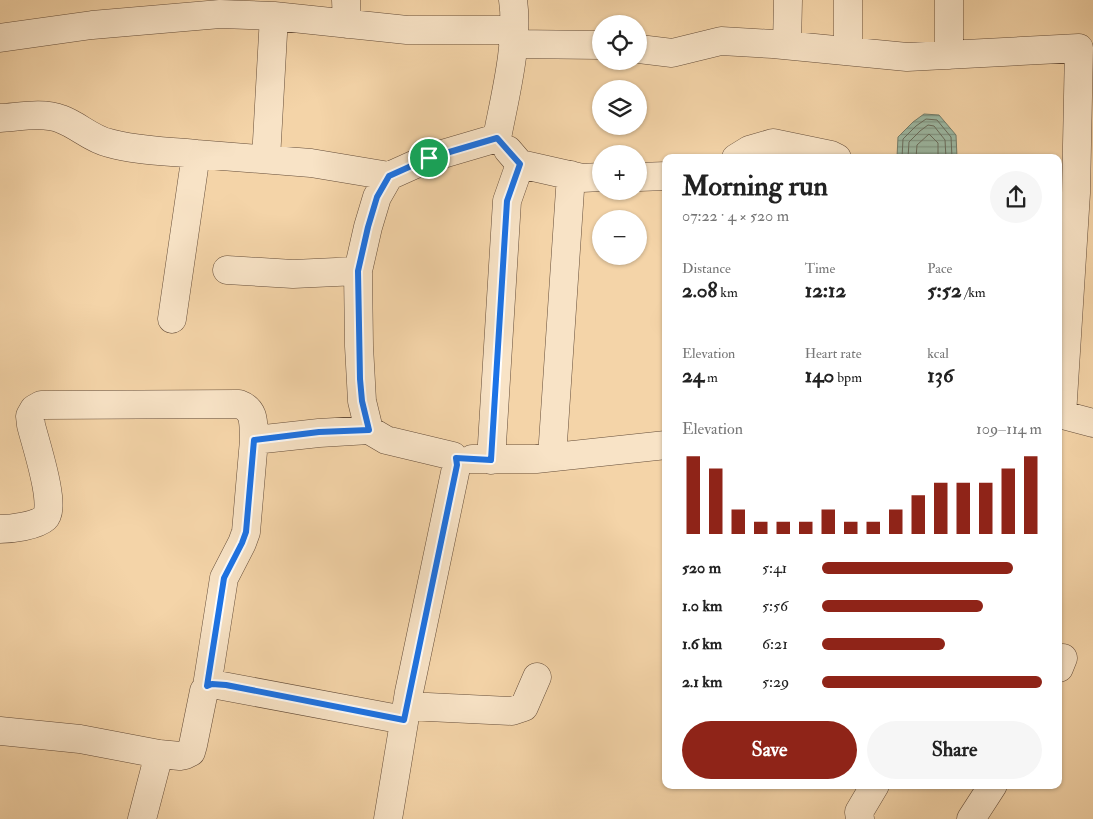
<!DOCTYPE html>
<meta charset="utf-8">
<style>
body{margin:0;font-family:"IM FELL Double Pica",serif;background:#f6f6f6;color:#222;height:100vh;display:flex;flex-direction:column;font-size:19px;white-space:nowrap}
*{box-sizing:border-box;margin:0}
p{font-size:16px;color:#767676}
.icon{flex:none;width:28px;height:28px;fill:none;stroke:currentColor;stroke-width:2;stroke-linecap:round;stroke-linejoin:round}
.map{position:relative;flex:1;overflow:hidden}
.details{position:absolute;left:662px;top:154px;width:400px;height:635px;display:flex;flex-direction:column;background:#fff;border-radius:10px;box-shadow:0 1px 4px #0004}
.details>*{flex:none}
.controls{position:absolute;left:592px;top:15px;display:grid;gap:10px}
.controls a{display:grid;place-items:center;width:55px;height:55px;border-radius:50%;background:#fff;box-shadow:0 1px 4px #0004;font-size:25px}
.pin{position:absolute;display:grid;place-items:center;width:42px;height:42px;color:#fff;margin:-21px;border:2px solid #fff;border-radius:50%;box-shadow:0 1px 5px #0007}
.round{display:grid;place-items:center;flex:none;width:52px;height:52px;border-radius:26px;background:#f6f6f6}
.overview{display:flex;align-items:center;justify-content:space-between;height:85px;padding:0 20px}
h1{font-size:28px;font-weight:800;line-height:38px}
.metrics{display:grid;grid-template-columns:repeat(3,1fr);gap:8px;height:85px;padding:5px 20px}
.metrics div{display:grid;align-content:center}
.metrics b{font-size:21px;font-weight:800}
.metrics small{font-size:14px;font-weight:400}
.metrics p{font-size:14px}
.chart{height:140px;padding:10px 20px}
.chart p{display:flex;justify-content:space-between}
.chart svg{width:100%;height:90px;margin-top:5px;stroke:#8f2418;stroke-width:6}
.primary-button{display:flex;gap:10px;margin-top:auto;padding:10px 20px}
.primary-button a{flex:1;height:58px;border-radius:30px;background:#8f2418;color:#fff;font-size:20px;font-weight:800;line-height:58px;text-align:center}
.primary-button a+a{background:#f6f6f6;color:#222}
ul{padding:0 20px;list-style:none;font-size:16px}
li{display:grid;grid-template-columns:80px 60px 1fr;align-items:center;height:38px}
li i{height:12px;border-radius:6px;background:#8f2418}
.map>svg:first-child{display:block}
.water{fill:url(#water-rules);stroke:#737c6a}
.lines{fill:none;stroke-linecap:round;stroke-linejoin:round}
.shore{stroke:#686c5c;stroke-width:1}
.minor-casing{stroke:#654d39;stroke-width:29}
.minor{stroke:#f8e3c6;stroke-width:28}
.route-casing{stroke:#fff;stroke-width:10}
.route{stroke:#1a73e8;stroke-width:6}
</style>
<div class="map">
<svg width="1093" height="819" viewBox="0 0 1093 819">
<defs>
<pattern id="water-rules" width="6" height="5" patternUnits="userSpaceOnUse" patternTransform="scale(1.25)"><rect width="6" height="5" fill="#9cb9a4"/><path d="M0 2.5h6" fill="none" stroke="#809684"/></pattern>
</defs>
<rect width="100%" height="100%" fill="#f4d4a8"/>
<filter id="stains"><feTurbulence type="fractalNoise" baseFrequency=".004" numOctaves="4"/><feColorMatrix values="0 0 0 0 .2 0 0 0 0 .09 0 0 0 0 .02 0 0 0 .5 -.17"/></filter>
<radialGradient id="worn" r=".72"><stop offset=".6" stop-color="#630" stop-opacity="0"/><stop offset="1" stop-color="#630" stop-opacity=".3"/></radialGradient>
<path class="water" d="M 924,114 L 939,115 L 956,135 L 957,157 L 897,157 L 898,137 L 913,122 Z"/>
<g class="lines">
<path class="shore" d="M 902,158 L 903,139 L 916,126 L 926,119 L 937,120 L 951,137 L 952,158
M 908,158 L 909,142 L 920,131 L 928,125 L 934,126 L 945,140 L 946,158
M 916,158 L 917,145 L 929,134 L 938,143 L 938,158"/>
<defs>
<path id="minor" d="M 346,0 L 347,24
M 848,0 L 848,51
M 949,0 L 949,55
M 0,38 L 92,25 L 220,14 L 274,16 L 407,30 L 514,30
M 513,44 L 601,45
M 787,45 L 788,0
M 639,49 L 672,53 L 721,41 L 773,44 L 907,57 L 1079,48 L 1076,193 L 1062,415
M 0,118 C 19,117 43,112 61,119 C 78,125 91,139 109,143 C 137,151 167,151 196,154
M 508,150 L 520,164 L 582,178 L 601,177
M 736,158 L 749,150 L 773,143 L 831,155 L 837,158
M 266,159 L 274,16
M 639,177 L 666,176
M 227,270 L 293,274 L 358,271
M 172,319 L 196,154 L 311,163 L 389,176
M 1059,414 L 1093,423
M 552,457 L 571,175
M 472,459 L 536,459 L 666,445
M 491,460 L 507,201 L 520,164
M 0,529 C 11,529 36,526 45,518 C 57,507 35,442 31,425 L 30,416 L 34,409 L 41,405 L 239,404 C 256,410 253,424 254,440 L 319,433 L 369,430
M 1059,668 L 1063,658
M 207,686 L 224,578 L 242,543 L 246,532 L 254,440
M 407,706 L 512,711 L 524,707 L 537,677
M 0,731 L 80,739 L 159,754 L 180,756 L 185,755 L 191,752 L 193,745 L 204,691 L 207,686 L 212,684 L 404,720
M 142,819 L 159,754
M 388,819 L 409,692 L 457,463 L 453,456 L 386,440 L 369,430 L 362,401 L 359,346 L 358,271 L 368,227 L 377,197 L 389,176 L 429,158 L 497,138 C 505,96 519,42 513,0
M 860,819 L 859,812 L 875,785
M 971,819 L 993,785"/>
</defs>
<use href="#minor" class="minor-casing"/>
<use href="#minor" class="minor"/>
</g>
<g class="lines">
<defs>
<path id="route" d="M 497,138 L 520,164 L 507,201 L 491,460 L 456,458 L 457,465 L 404,720 L 226,685 L 212,684 L 207,686 L 224,578 L 242,543 L 246,532 L 254,440 L 319,432 L 369,430 L 362,401 L 360,379 L 358,271 L 368,227 L 377,197 L 389,176 L 429,158 Z"/>
</defs>
<use href="#route" class="route-casing"/>
<use href="#route" class="route"/>
</g>
<rect width="100%" height="100%" filter="url(#stains)"/>
<rect width="100%" height="100%" fill="url(#worn)"/>
</svg>
<div class="controls">
<a><svg class="icon" aria-label="locate" viewBox="0 0 24 24"><circle cx="12" cy="12" r="6"/><path d="M12 2v4M12 18v4M2 12h4M18 12h4"/></svg></a>
<a><svg class="icon" aria-label="layers" viewBox="0 0 24 24"><path d="M12 4l9 5-9 5-9-5zM3 14l9 5 9-5"/></svg></a>
<a>+</a>
<a>−</a>
</div>
<div class="pin" style="left:429px;top:158px;background:#1e9e55"><svg class="icon" aria-label="arrive" viewBox="0 0 24 24"><path d="M6 21V4h12l-3 4 3 4H6"/></svg></div>
<section class="details">
<div class="overview"><div><h1>Morning run</h1><p>07:22 · 4 × 520 m</p></div><a class="round"><svg class="icon" aria-label="share" viewBox="0 0 24 24"><path d="M12 15V3M7 8l5-5 5 5M5 13v7h14v-7"/></svg></a></div>
<div class="metrics">
<div><p>Distance</p><b>2.08<small> km</small></b></div>
<div><p>Time</p><b>12:12</b></div>
<div><p>Pace</p><b>5:52<small> /km</small></b></div>
</div>
<div class="metrics">
<div><p>Elevation</p><b>24<small> m</small></b></div>
<div><p>Heart rate</p><b>140<small> bpm</small></b></div>
<div><p>kcal</p><b>136</b></div>
</div>
<div class="chart"><p><span>Elevation</span>109–114 m</p>
<svg viewBox="0 0 160 44" preserveAspectRatio="none"><path d="M5 44V6M15 44V12M25 44V32M35 44V38M45 44V38M55 44V38M65 44V32M75 44V38M85 44V38M95 44V32M105 44V25M115 44V19M125 44V19M135 44V19M145 44V12M155 44V6"/></svg>
</div>
<ul>
<li><b>520 m</b>5:41<i style="width:87%"></i></li>
<li><b>1.0 km</b>5:56<i style="width:73%"></i></li>
<li><b>1.6 km</b>6:21<i style="width:56%"></i></li>
<li><b>2.1 km</b>5:29<i style="width:100%"></i></li>
</ul>
<div class="primary-button"><a>Save</a><a>Share</a></div>
</section>
</div>
